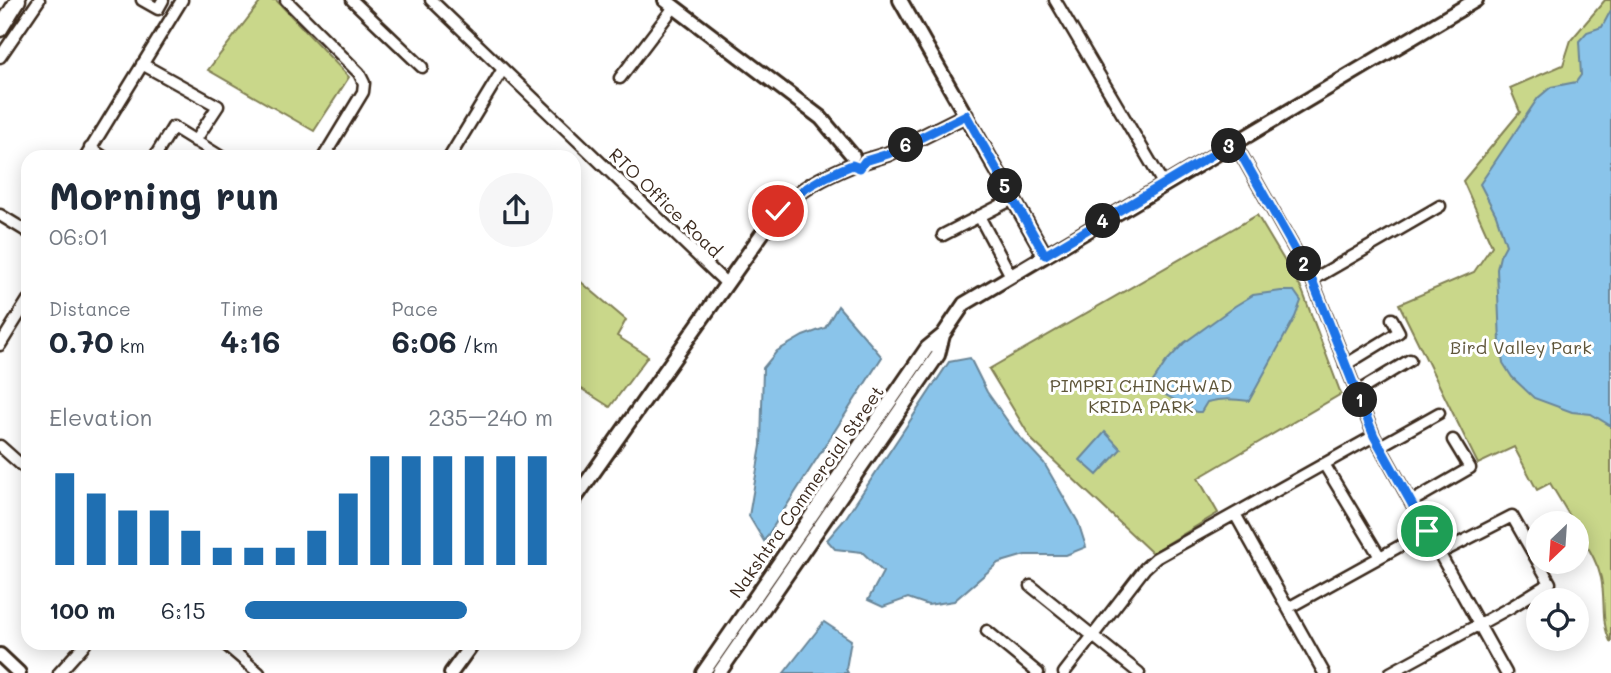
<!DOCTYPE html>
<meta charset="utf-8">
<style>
body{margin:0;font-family:Mali,sans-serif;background:#f6f6f7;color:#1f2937;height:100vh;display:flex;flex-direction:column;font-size:26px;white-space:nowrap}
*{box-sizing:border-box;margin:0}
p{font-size:23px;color:#747a83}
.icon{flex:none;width:38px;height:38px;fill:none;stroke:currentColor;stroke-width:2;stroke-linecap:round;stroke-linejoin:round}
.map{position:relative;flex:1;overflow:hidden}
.details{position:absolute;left:21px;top:150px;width:560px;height:500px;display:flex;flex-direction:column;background:#fff;border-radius:21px;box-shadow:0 4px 18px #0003}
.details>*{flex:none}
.needle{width:46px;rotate:205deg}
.buttons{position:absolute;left:1526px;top:511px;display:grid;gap:14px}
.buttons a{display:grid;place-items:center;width:63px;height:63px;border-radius:50%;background:#fff;box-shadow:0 4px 18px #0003;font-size:35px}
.pin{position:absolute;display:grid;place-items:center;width:60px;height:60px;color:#fff;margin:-30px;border:4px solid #fff;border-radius:50%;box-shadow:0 2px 7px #0007}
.km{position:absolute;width:35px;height:35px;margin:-18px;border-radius:50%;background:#222;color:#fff;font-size:19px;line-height:35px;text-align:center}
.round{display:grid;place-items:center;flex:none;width:74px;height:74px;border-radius:37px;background:#f6f6f7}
.summary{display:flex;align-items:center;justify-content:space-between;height:119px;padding:0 28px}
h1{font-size:38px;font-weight:700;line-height:52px}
.stats{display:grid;grid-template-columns:repeat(3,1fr);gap:10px;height:119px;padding:7px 28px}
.stats div{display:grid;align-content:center}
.stats b{font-size:30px;font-weight:700}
.stats small{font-size:19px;font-weight:400}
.stats p{font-size:19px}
.chart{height:196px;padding:14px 28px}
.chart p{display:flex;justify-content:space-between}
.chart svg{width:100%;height:126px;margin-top:7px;stroke:#1f6fb2;stroke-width:6}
ul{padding:0 28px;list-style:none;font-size:23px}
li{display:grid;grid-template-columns:112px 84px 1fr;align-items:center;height:52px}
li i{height:18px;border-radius:9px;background:#1f6fb2}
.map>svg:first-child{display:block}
.green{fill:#c9d78a;stroke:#828054;stroke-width:2}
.water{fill:#8ac4ea;stroke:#6a8698;stroke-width:2}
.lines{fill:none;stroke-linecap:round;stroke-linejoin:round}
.minor-casing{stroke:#3b2a1e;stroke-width:15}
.tertiary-casing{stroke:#3b2a1e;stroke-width:18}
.secondary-casing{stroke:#3b2a1e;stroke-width:19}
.minor{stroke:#fff;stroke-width:10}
.tertiary{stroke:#fff;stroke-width:12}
.secondary{stroke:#fff;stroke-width:14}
.route-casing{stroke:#fff;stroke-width:14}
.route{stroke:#1a73e8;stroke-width:9}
.labels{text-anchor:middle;stroke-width:6;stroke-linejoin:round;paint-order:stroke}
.street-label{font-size:18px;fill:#3b2a1e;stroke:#fff}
.park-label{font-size:18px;fill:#5e5539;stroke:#fff}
</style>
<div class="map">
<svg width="1611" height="673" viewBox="0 0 1611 673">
<rect width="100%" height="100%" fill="#fff"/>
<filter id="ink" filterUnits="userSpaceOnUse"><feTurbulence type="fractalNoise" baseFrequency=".0143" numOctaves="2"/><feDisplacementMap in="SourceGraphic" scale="14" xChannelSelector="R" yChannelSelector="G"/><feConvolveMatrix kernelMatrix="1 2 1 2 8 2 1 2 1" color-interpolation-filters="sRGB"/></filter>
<g filter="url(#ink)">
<path class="green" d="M 262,0 L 276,0 L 349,77 L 314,131 L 208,70 Z
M 1605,0 L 1611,0 L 1611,643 C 1600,622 1606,601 1601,578 C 1597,560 1586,545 1577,529 L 1577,523 L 1574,523 L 1550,483 L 1537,490 L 1514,447 L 1478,464 L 1399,304 L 1474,272 L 1492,246 L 1463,181 L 1520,112 L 1510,88 L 1563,65 L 1571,40 Z
M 1257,215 L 1302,290 L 1341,394 L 1198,478 L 1218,513 L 1152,553 L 1032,440 L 989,369 Z
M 574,276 L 626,320 L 617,336 L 648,356 L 610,407 L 574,384 Z"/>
<path class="water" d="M 1611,10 L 1611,426 L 1591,414 L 1572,412 L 1534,398 L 1512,377 L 1503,363 L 1500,343 L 1497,269 L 1500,256 L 1506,245 L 1496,215 L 1480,184 L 1538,98 L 1551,87 L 1576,82 L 1581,75 L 1579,41 L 1587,32 L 1602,27 Z
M 1281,291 L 1294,291 L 1301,301 L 1295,317 L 1249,401 C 1234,399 1222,398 1207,402 L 1201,412 L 1196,412 L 1162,393 L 1165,388 L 1152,383 L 1166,362 L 1184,343 L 1235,306 L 1253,295 Z
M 838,306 L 882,357 L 764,541 L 749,516 L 761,446 L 763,368 L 777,351 L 803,336 L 825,328 Z
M 970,358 L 987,392 L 1016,433 L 1044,463 L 1078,522 L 1086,547 L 1066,555 L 1025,555 L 998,563 L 954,601 L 928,605 L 908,598 L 883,607 L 868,600 L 883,572 L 862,552 L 835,549 L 827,540 L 845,519 L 949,362 Z
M 1105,432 L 1121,449 L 1097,475 L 1080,460 Z
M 824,622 L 851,640 L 846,669 L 848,673 L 784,673 Z"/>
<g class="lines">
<defs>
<path id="minor" d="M 142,0 L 158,9 L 163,0
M 286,0 L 359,73 L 364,83 L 363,92 L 323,158
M 352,0 L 422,67
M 431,0 L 727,284
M 1055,0 L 1164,185
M 0,57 L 39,0
M 142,64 L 218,106 L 195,141
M 620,78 L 674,7
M 1234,142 L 1312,280 L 1374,436 L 1506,673
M 90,148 L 105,158
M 85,158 L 182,0
M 154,158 L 173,127 L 223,158
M 449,158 L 503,69
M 0,215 L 28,232
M 979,216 L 1011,276
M 943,235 L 1013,199
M 1312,280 L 1440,206
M 0,345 L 28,300
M 1345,365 L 1399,332 L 1392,319
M 1357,392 L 1410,360
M 0,446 L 28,471
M 1380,446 L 1439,413
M 1324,464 L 1380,557
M 1411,502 L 1470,468 L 1453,440
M 1235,514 L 1324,673
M 1031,586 L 1139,673
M 1288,608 L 1427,531
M 987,631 L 1038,673
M 225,644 L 259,673
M 59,673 L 85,644
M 1064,673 L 1145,568 L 1156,558 L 1374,436
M 1390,673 L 1511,607 L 1550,583 L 1512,516 L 1440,553"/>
<path id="tertiary" d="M 665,0 L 821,118 L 853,156
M 900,0 L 1045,255
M 865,161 L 888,154 L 966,115
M 574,500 L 778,211 C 800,189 823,177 852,165
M 0,655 L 19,673
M 451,673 L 472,644
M 703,673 L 927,348 L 943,335 L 964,304 L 1476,0
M 719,673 L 938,355 L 943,335"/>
<path id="secondary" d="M 0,29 L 18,0"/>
</defs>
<use href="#minor" class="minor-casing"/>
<use href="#tertiary" class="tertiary-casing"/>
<use href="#secondary" class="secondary-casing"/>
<use href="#minor" class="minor"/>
<use href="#tertiary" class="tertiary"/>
<use href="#secondary" class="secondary"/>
</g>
</g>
<g class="lines" filter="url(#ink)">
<defs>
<path id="route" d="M 778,211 C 800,189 823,177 852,165 L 860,168 L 865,161 L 888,154 L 966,115 L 1045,255 L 1234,142 L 1312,280 L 1374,436 L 1427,531"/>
</defs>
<use href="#route" class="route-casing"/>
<use href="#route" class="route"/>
</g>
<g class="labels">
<g class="street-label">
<text transform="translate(665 203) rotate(44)" y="6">RTO Office Road</text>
<text transform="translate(807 492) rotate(-55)" y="6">Nakshtra Commercial Street</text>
</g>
<g class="park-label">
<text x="1521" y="354">Bird Valley Park</text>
<text x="1141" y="392">PIMPRI CHINCHWAD<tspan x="1141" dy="21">KRIDA PARK</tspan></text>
</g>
</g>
</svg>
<div class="buttons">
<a><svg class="needle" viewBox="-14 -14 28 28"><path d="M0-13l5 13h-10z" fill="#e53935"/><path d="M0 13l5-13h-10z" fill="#747a83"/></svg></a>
<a><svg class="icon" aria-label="locate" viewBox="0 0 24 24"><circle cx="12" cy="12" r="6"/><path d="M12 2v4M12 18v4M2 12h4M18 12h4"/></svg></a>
</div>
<div class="pin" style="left:1427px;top:531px;background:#1e9e55"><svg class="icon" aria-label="arrive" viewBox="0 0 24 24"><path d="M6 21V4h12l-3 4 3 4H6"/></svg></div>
<div class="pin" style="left:778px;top:211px;background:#d93025"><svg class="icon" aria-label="check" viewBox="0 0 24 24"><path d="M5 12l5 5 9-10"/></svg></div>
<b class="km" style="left:1360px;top:400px">1</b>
<b class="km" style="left:1304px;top:264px">2</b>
<b class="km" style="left:1229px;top:146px">3</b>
<b class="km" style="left:1103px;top:221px">4</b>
<b class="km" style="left:1005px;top:186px">5</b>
<b class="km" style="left:906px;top:145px">6</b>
<section class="details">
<div class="summary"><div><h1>Morning run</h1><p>06:01</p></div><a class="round"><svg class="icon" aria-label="share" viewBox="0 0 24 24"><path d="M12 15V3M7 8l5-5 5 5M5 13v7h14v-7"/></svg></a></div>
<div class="stats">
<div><p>Distance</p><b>0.70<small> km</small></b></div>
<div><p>Time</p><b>4:16</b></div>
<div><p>Pace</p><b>6:06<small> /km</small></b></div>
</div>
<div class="chart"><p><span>Elevation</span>235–240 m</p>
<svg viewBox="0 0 160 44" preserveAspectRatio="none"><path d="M5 44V12M15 44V19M25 44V25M35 44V25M45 44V32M55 44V38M65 44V38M75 44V38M85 44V32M95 44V19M105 44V6M115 44V6M125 44V6M135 44V6M145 44V6M155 44V6"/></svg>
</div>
<ul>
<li><b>100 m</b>6:15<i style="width:72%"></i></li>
</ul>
</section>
</div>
